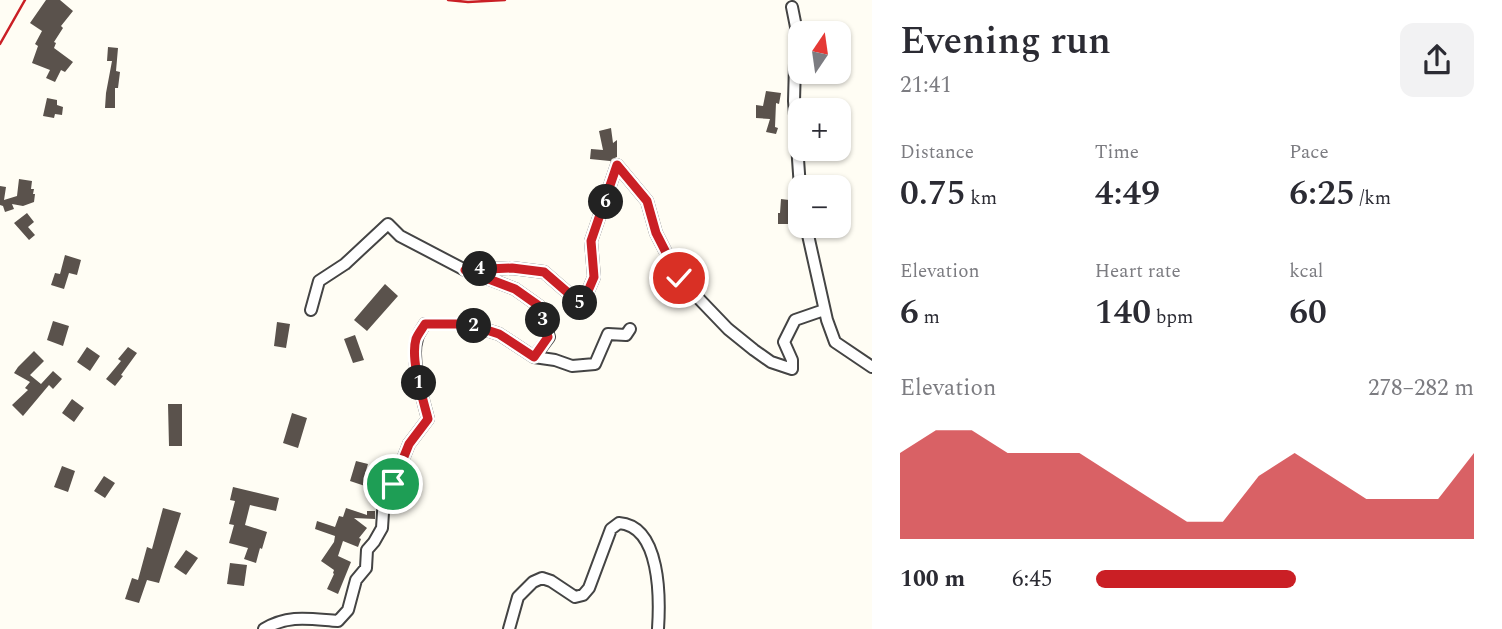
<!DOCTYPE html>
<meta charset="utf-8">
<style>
body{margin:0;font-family:Spectral,serif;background:#f2f2f3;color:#2b2b33;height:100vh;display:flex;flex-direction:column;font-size:26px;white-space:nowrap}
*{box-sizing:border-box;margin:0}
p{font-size:23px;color:#7c7c81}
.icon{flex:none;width:38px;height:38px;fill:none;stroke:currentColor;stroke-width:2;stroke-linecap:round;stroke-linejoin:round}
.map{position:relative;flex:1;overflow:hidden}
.sheet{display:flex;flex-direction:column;background:#fff;width:630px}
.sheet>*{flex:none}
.needle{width:46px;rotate:13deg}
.buttons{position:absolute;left:788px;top:21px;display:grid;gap:14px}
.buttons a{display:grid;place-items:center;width:63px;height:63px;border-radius:14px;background:#fff;box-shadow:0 2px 5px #0004;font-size:35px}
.pin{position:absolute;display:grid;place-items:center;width:60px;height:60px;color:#fff;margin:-30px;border:4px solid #fff;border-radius:50%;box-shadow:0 2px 7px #0007}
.km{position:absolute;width:35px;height:35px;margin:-18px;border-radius:50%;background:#222;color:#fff;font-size:19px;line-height:35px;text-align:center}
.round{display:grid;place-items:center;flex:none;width:74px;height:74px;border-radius:14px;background:#f2f2f3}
.headline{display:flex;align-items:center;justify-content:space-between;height:119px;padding:0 28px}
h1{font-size:38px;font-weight:600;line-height:52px}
.figures{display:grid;grid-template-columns:repeat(3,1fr);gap:10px;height:119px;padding:7px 28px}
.figures div{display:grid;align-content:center}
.figures b{font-size:35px;font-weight:600}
.figures small{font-size:19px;font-weight:400}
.figures p{font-size:19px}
.chart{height:196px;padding:14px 28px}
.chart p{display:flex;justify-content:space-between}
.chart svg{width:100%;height:126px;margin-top:7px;fill:#ca1f25;opacity:.7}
ul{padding:0 28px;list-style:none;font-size:23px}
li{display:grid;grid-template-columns:112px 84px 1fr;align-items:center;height:52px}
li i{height:18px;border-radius:9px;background:#ca1f25}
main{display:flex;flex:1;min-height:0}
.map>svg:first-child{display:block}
.building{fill:#5a524c}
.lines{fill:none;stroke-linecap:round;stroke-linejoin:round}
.minor-casing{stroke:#444;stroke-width:14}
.minor{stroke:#fff;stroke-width:10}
.rail{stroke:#ca1f25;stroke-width:2.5}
.route-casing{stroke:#fff;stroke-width:14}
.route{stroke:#ca1f25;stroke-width:9}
</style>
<main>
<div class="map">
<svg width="872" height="629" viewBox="0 0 872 629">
<rect width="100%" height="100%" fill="#fffdf4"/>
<path class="building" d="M 46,0 L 60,0 L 73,11 L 61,26 L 63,28 L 54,42 L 56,43 L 54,48 L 73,62 L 65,72 L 61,70 L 55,82 L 46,78 L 50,70 L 32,63 L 38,46 L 35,44 L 42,31 L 30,23 Z
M 108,47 L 118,48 L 116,71 L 120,72 L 118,88 L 115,88 L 115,108 L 105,108 L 106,93 L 112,61 L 107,61 Z
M 766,91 L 781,93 L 779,104 L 776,103 L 775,127 L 778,128 L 776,134 L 766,132 L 770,119 L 756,118 L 756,105 L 763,106 Z
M 47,98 L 57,100 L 57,105 L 63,107 L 62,115 L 55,114 L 54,118 L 43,116 Z
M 611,128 L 613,143 L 617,140 L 617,157 L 612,159 L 610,162 L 610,161 L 590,159 L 591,149 L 603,150 L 599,131 Z
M 19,179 L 32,181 L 31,189 L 34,189 L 33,194 L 35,194 L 34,202 L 23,206 L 12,204 L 14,209 L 5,212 L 3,206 L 0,205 L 0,186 L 6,187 L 4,200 L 17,196 Z
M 781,199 L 789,200 L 788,213 L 791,213 L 791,224 L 778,224 L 778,213 L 780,213 Z
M 27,213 L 34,222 L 28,227 L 35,235 L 29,240 L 14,223 Z
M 65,255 L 81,260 L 77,275 L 69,273 L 64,289 L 51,285 L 55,273 L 60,274 Z
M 385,284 L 398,296 L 367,331 L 354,320 Z
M 53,321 L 69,326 L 63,346 L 47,340 Z
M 277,322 L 290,324 L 286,348 L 274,346 Z
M 355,335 L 364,360 L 353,363 L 344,339 Z
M 87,347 L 100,356 L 90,371 L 77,362 Z
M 128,347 L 137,353 L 121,375 L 123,376 L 115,386 L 106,379 L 121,361 L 118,359 Z
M 34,351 L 44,361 L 30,375 L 41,384 L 53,371 L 62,379 L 53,389 L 49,385 L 23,416 L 12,405 L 28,390 L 25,388 L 30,382 L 14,373 L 18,367 Z
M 72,399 L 84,408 L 74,422 L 62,413 Z
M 168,404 L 182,404 L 182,446 L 169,446 Z
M 292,413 L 307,418 L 298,448 L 283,443 Z
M 356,461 L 368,464 L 365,474 L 379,484 L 374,492 L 365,486 L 350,481 Z
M 62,466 L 75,471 L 68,492 L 54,487 Z
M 104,476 L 115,483 L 105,498 L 94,491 Z
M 233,487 L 279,498 L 276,511 L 250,505 L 245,525 L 267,532 L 262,549 L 260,548 L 256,563 L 244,559 L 248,548 L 229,543 L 234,525 L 229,524 L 235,501 L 230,500 Z
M 163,508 L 181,513 L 159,583 L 147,580 L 139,603 L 125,599 L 132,578 L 138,580 L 147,547 L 152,549 Z
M 346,508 L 367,515 L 367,511 L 375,511 L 375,519 L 354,518 L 367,528 L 359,538 L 361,539 L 358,547 L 343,541 L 338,556 L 351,562 L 338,594 L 327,589 L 334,574 L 333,573 L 334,570 L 321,561 L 334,542 L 335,536 L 315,529 L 317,521 L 335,527 L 339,516 L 343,517 Z
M 186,550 L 198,558 L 186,575 L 174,567 Z
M 230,563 L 247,565 L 244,586 L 227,584 Z"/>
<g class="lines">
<defs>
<path id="minor" d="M 792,7 L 796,27 L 794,101 L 800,188
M 806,226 L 827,320 L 835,342 L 872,367
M 311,310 L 319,281 L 345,264 L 388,224 L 400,236 L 465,270 L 512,268 L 544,272 L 582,305 L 594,277 L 591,241 L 617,165 L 647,201 L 656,233 L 679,278 L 728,329 L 754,350 L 771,362 L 792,369 L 792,360 L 784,342 L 795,320 L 824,310
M 534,357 L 555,360 L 572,366 L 595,364 L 608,334 L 626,335 L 630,329
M 264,629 C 289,614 310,619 338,621 L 348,610 L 356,580 L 366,568 L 367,550 L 374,542 L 382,528 L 384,497 L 393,484 L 409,444 L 428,419 C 423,399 410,359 417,339 C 418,334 422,329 425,324 L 468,324 L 499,334 L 534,357 L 549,337 L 539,306 L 515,289 L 471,272
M 509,629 L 518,597 L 533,582 L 542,578 L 551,581 L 575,597 L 583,595 L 589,588 L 611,529 L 619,523 C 661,526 660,599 658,629"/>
</defs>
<use href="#minor" class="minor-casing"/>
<use href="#minor" class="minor"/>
<path class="rail" d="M 448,0 L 468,2 L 505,0
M 0,44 L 25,0"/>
</g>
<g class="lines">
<defs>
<path id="route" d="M 393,484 L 409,444 L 428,419 C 423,399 410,359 416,339 C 418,334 422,329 425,324 L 468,324 L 499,334 L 534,357 L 548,337 L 539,306 L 515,289 L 465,270 L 512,268 L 544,272 L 582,305 L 594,277 L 591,241 L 617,165 L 647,201 L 656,233 L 679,278"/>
</defs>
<use href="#route" class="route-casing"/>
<use href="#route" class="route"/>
</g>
</svg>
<div class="buttons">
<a><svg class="needle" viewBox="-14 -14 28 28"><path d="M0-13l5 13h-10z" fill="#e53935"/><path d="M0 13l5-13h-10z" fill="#7c7c81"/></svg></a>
<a>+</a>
<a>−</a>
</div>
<div class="pin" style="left:393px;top:484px;background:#1e9e55"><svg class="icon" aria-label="arrive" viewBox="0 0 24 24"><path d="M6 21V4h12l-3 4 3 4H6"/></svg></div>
<div class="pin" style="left:679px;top:278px;background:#d93025"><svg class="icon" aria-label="check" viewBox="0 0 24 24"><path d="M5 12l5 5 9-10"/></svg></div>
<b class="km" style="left:419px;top:383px">1</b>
<b class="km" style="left:474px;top:326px">2</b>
<b class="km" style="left:543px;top:320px">3</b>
<b class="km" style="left:480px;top:269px">4</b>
<b class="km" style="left:580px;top:303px">5</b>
<b class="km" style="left:606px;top:202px">6</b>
</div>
<section class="sheet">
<div class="headline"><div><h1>Evening run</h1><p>21:41</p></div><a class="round"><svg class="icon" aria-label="share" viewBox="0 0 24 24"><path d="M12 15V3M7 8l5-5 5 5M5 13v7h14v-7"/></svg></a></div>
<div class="figures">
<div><p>Distance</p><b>0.75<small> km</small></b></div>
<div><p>Time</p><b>4:49</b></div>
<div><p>Pace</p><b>6:25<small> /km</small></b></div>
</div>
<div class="figures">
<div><p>Elevation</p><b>6<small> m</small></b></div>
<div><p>Heart rate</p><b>140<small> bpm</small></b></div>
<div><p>kcal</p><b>60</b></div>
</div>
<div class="chart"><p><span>Elevation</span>278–282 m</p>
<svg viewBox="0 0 160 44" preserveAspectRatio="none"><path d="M0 44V14L10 6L20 6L30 14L40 14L50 14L60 22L70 30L80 38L90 38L100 22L110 14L120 22L130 30L140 30L150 30L160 14V44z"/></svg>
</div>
<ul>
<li><b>100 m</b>6:45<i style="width:53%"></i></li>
</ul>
</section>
</main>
